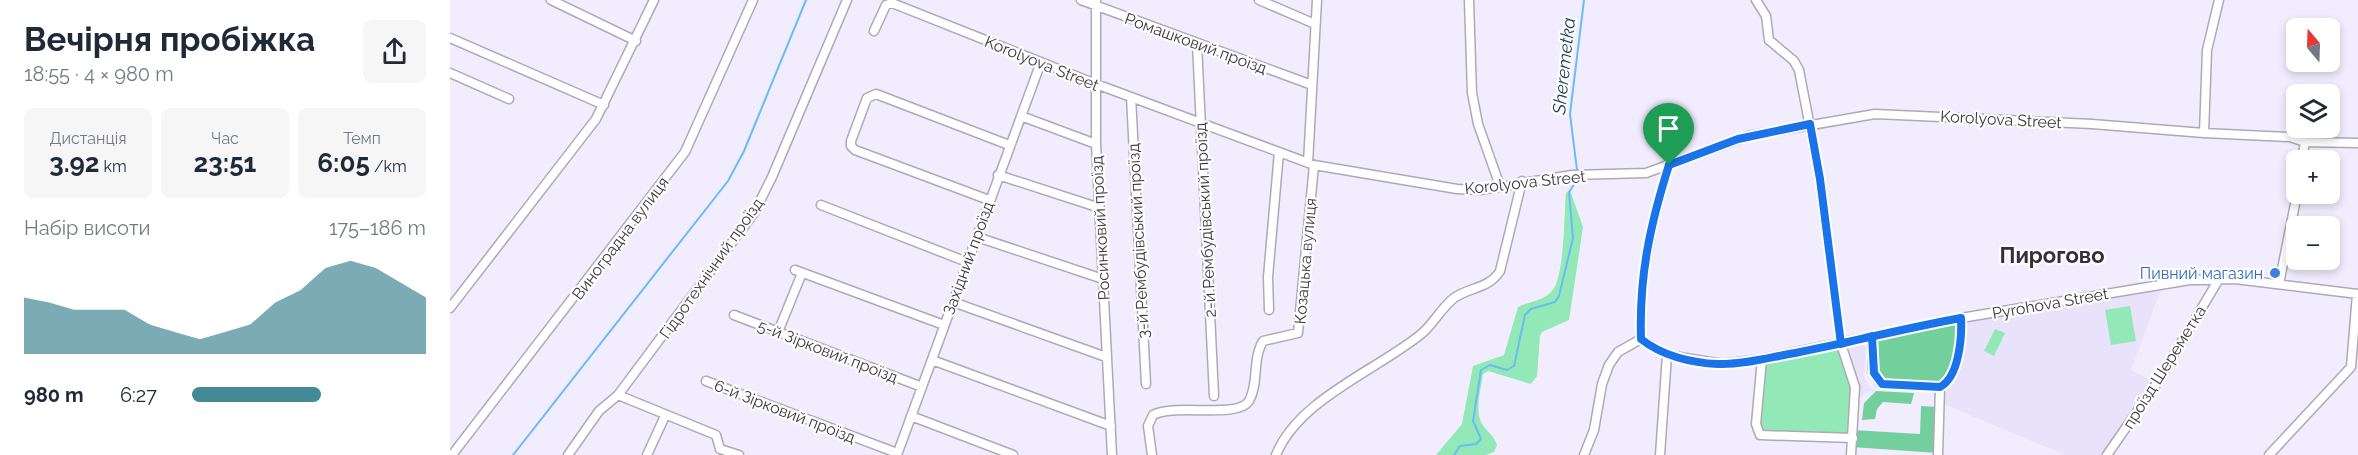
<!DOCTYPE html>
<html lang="uk">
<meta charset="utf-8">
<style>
body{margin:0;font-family:Raleway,sans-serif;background:#f6f6f7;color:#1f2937;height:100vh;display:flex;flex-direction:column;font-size:22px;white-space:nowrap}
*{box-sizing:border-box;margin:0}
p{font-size:20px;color:#747a83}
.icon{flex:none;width:33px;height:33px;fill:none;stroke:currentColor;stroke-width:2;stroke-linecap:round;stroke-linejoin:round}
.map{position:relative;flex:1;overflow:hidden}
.side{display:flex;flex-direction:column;background:#fff;width:450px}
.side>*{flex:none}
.needle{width:39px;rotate:341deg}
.controls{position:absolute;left:1836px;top:18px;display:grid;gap:12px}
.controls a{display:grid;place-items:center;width:54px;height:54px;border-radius:9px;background:#fff;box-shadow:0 3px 9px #0003;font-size:30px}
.pin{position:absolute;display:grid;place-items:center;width:51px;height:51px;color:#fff;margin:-62px -26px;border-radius:50% 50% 50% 0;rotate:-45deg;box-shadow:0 0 6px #0007}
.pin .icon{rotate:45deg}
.round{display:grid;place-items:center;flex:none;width:63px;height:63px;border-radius:9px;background:#f6f6f7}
.overview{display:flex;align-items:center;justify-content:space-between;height:102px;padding:0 24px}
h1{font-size:33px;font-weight:700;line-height:45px}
.stats{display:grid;grid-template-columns:repeat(3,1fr);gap:9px;height:102px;padding:6px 24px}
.stats div{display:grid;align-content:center;border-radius:9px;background:#f6f6f7;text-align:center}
.stats b{font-size:26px;font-weight:700}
.stats small{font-size:16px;font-weight:400}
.stats p{font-size:16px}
.chart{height:168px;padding:12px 24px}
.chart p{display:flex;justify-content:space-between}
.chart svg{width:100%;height:108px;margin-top:6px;fill:#448996;opacity:.7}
ul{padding:0 24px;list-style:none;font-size:20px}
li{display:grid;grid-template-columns:96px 72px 1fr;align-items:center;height:45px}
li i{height:15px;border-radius:8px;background:#448996}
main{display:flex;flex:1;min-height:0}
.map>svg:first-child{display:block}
.built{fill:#e8e2fb}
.green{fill:#92e9b7}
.forest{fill:#73d09c}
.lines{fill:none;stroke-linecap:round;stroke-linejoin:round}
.stream{stroke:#6abbf6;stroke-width:2}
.minor-casing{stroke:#ada9b9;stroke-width:11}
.minor{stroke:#fff;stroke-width:8}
.route-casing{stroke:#fff;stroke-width:12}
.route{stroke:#1a73e8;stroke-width:8}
.shop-dot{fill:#3f7fe0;stroke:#fdfdfd;stroke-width:2}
.labels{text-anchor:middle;stroke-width:4.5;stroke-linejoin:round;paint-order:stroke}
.street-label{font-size:16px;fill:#3b3a41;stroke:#fdfdfd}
.shop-label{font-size:16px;fill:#366cbe;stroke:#fdfdfd;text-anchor:end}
.water-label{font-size:18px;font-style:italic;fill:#1e4059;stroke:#fdfdfd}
.district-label{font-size:22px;font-weight:bold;fill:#332f3d;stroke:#fdfdfd}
</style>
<main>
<section class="side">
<div class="overview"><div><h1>Вечірня пробіжка</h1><p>18:55 · 4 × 980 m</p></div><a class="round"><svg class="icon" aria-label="share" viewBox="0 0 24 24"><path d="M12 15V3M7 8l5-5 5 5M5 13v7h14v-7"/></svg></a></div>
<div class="stats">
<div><p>Дистанція</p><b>3.92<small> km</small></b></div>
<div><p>Час</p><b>23:51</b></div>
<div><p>Темп</p><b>6:05<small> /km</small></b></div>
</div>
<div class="chart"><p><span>Набір висоти</span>175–186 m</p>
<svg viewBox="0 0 160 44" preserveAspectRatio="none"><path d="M0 44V21L10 23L20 26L30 26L40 26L50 32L60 35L70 38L80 35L90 32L100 23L110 18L120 9L130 6L140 9L150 15L160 21V44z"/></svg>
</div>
<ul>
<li><b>980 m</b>6:27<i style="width:55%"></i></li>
</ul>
</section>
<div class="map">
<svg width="1908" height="455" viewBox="0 0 1908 455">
<rect width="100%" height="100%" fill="#f1edff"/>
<path class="built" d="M 1713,284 L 1681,370 L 1707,383 L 1657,455 L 1615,455 L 1489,402 L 1511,318 Z
M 1410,343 L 1416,347 L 1414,376 L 1420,388 L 1426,391 L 1420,391 L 1409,398 L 1409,385 L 1396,354 L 1401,344 Z"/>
<path class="green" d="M 1120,190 L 1133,227 L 1119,320 L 1092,332 L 1090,336 L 1087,376 L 1081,384 L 1038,371 L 1033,374 C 1031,388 1025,409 1031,422 C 1035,430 1044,435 1047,445 L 1044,452 L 1036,455 L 986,455 L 1012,424 L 1023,366 L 1054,355 L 1068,307 C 1078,302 1095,300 1102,291 C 1115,276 1114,213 1116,193 Z
M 1680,306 L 1686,341 L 1661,345 L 1655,310 Z
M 1545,329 L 1555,333 L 1544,356 L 1534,351 Z
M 1391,344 L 1405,387 L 1403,438 L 1316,437 L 1306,427 L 1312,359 Z"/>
<path class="forest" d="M 1511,318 L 1512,342 L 1494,385 L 1428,382 L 1422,336 Z
M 1426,391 L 1464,393 L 1461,404 L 1433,402 L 1427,409 L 1425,419 L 1412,420 L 1414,403 Z
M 1471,406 L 1489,407 L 1487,453 L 1402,447 L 1403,430 L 1470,434 Z"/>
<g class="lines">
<path class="stream" d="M 1127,170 L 1120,114 L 1134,0
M 63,455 L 278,181 L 294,151 L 356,0
M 1004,455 L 1010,446 L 1026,444 L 1031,439 L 1023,421 L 1031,370 L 1040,365 L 1057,370 L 1064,366 L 1075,315 L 1081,309 L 1105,302 L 1109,296 L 1123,238 L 1119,192 L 1127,180"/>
<defs>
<path id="minor" d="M 101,0 L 186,41
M 631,0 L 862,85
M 646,0 L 646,144 L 662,455
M 809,0 L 865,24
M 1019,0 L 1022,93 L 1028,124 L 1050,186
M 1306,0 L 1316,16 L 1319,40 L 1344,61 L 1349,70 L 1370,179 L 1391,344 L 1405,387 L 1401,455
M 424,31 L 436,5 L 442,3 L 646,84 L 864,165 L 1007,189 L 1030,190 L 1122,175 L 1196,173 L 1298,136 L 1425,114 L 1642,124 L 1754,133 L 1840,137 L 1855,142 L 1908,143
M 0,38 L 154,105
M 747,44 L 764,396
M 0,73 L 59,99
M 681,97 L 696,384
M 571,116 L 646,144
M 1754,133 L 1757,50 L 1769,0
M 1852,160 L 1855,142
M 858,163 L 867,0
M 548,175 L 650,208
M 539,200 L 405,150 L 401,146 L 401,141 L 417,98 L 426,94 L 559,145
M 371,205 L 517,262
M 527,237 L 653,279
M 345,270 L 494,325
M 1829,284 L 1847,194
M 503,302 L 656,357
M 0,308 L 146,119 L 204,0
M 819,310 L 818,277 L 829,152
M 284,315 L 472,387
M 328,332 L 352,273
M 1422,336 L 1423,371 L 1430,383 L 1490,387 C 1509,376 1512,338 1511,318
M 1191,339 L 1217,355 L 1273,364 L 1312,359 L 1511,318 L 1740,280 L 1785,279 L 1908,294
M 1312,359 L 1306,424 L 1310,435 L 1403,438
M 482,360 L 661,426
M 256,381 L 447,453
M 168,395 L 266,435 L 270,449
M 461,416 L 563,455
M 270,449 L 289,455
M 2,455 L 235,152 L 303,0
M 118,455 L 149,411 L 168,395 L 304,213 L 322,177 L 397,0
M 197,455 L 215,416
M 447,455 L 591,62
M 702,455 L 698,426 L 703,415 C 724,403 788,419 799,401 C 809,384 802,359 813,341 L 848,333 L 864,165
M 826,455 C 848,400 925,371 970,335 C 983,325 990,309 1004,298 C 1019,287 1039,289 1050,271 L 1072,181
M 1134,455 L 1144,430 L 1152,384 L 1159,365 L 1168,352 L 1191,339 C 1189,277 1201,224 1219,165
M 1210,455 L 1217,355
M 1488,455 L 1490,387
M 1657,455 L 1707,383 L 1769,279
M 1819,455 L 1901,367 L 1907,294"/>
</defs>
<use href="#minor" class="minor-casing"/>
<use href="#minor" class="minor"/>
</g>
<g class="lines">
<defs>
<path id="route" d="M 1219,165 C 1200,225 1189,276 1191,339 C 1212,356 1242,363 1268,364 C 1293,365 1321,357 1345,353 C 1401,342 1456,328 1511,318 C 1512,338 1509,377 1490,387 L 1432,384 L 1424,373 L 1422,336 L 1391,344 L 1370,179 L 1360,124 L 1288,139 L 1219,165"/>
</defs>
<use href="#route" class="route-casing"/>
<use href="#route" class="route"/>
</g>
<circle class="shop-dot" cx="1825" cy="273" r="6"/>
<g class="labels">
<g class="street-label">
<text transform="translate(746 43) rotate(20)" y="6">Ромашковий проїзд</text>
<text transform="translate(592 63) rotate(22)" y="6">Korolyova Street</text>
<text transform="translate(1551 119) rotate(3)" y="6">Korolyova Street</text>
<text transform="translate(1075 182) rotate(-6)" y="6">Korolyova Street</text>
<text transform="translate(755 220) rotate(-93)" y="6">2-й Рембудівський проїзд</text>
<text transform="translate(650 228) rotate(-93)" y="6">Росинковий проїзд</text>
<text transform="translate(170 238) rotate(-53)" y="6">Виноградна вулиця</text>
<text transform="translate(688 241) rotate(-93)" y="6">3-й Рембудівський проїзд</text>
<text transform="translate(518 258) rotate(-70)" y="6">Західний проїзд</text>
<text transform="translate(855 261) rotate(-85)" y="6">Козацька вулиця</text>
<text transform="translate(261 268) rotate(-55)" y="6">Гідротехнічний проїзд</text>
<text transform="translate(1600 303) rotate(-10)" y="6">Pyrohova Street</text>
<text transform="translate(378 351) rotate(21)" y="6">5-й Зірковий проїзд</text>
<text transform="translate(1714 367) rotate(-58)" y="6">проїзд Шереметка</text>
<text transform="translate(335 411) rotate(21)" y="6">6-й Зірковий проїзд</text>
</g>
<g class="shop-label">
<text x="1813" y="279">Пивний магазин</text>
</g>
<g class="water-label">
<text transform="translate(1114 66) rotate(-84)" y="6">Sheremetka</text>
</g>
<g class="district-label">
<text x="1602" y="263">Пирогово</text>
</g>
</g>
</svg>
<div class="controls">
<a><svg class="needle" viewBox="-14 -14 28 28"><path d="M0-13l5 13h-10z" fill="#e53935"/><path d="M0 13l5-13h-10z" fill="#747a83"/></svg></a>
<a><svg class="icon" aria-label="layers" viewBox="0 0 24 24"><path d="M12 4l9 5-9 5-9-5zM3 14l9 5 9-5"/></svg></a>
<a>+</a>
<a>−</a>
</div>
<div class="pin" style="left:1219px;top:165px;background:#1e9e55"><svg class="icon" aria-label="arrive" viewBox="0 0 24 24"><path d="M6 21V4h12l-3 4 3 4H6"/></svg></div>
</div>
</main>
